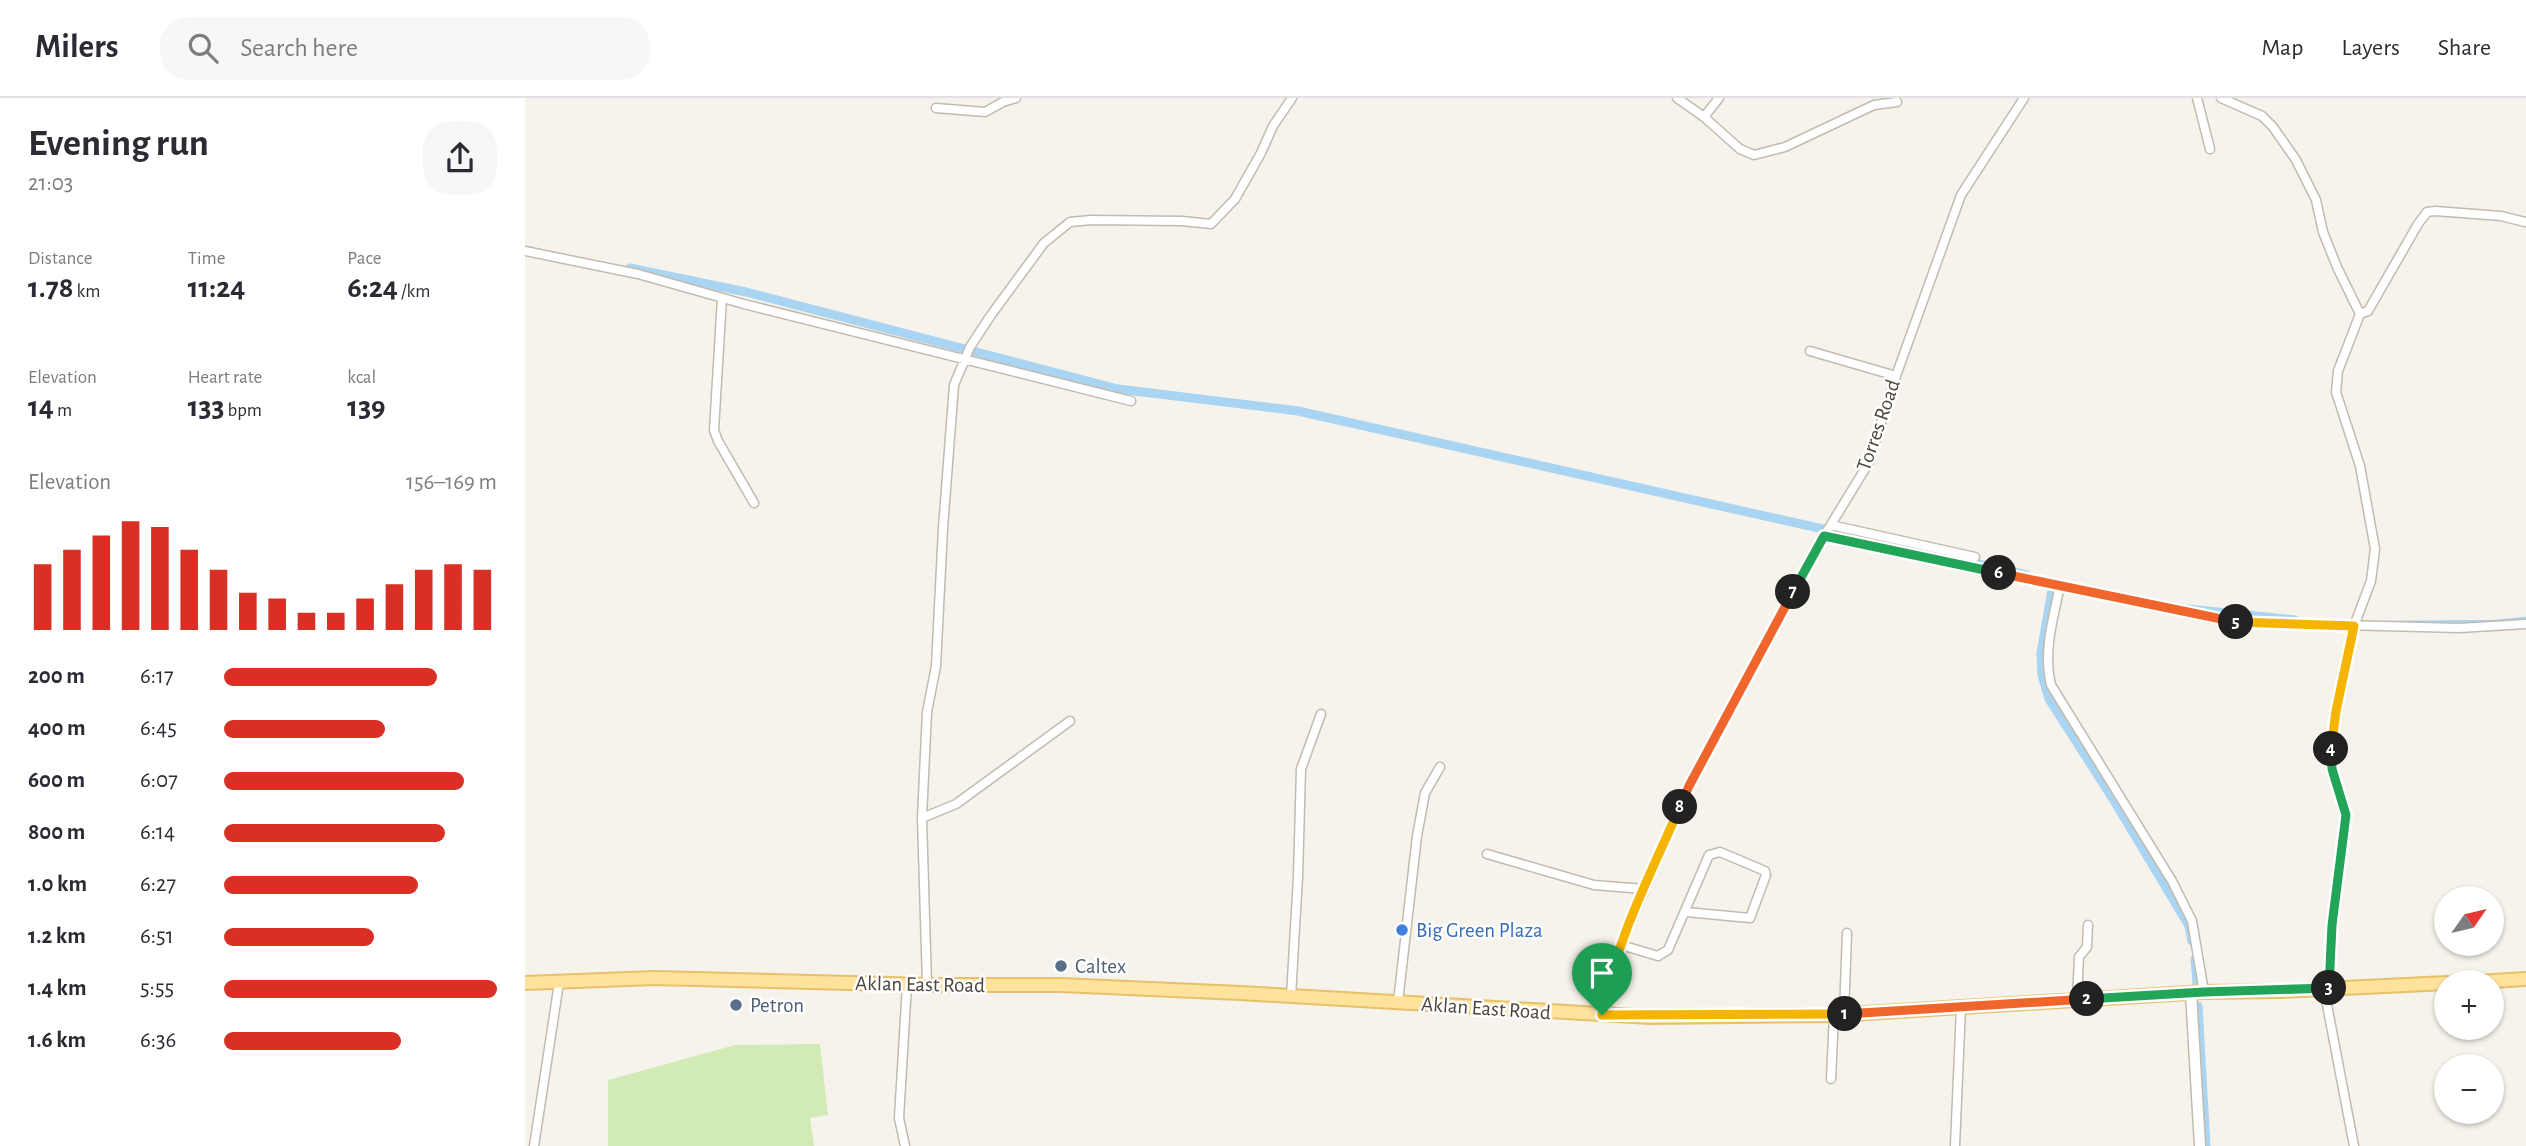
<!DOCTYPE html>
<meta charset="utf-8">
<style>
body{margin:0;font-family:"Alegreya Sans",sans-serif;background:#f7f7f7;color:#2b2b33;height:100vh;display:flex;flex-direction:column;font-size:26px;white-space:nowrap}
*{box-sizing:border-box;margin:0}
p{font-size:23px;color:#7c7c81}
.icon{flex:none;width:38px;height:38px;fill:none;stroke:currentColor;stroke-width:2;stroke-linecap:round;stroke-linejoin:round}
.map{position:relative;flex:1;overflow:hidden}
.drawer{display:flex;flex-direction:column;background:#fff;width:525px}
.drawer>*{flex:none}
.needle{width:46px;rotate:56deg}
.controls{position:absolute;left:1909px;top:788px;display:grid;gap:14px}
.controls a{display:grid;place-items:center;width:70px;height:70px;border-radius:50%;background:#fff;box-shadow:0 2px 5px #0004;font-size:35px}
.pin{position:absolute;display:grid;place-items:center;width:60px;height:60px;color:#fff;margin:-72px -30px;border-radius:50% 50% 50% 0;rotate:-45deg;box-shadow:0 0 7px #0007}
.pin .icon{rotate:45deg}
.km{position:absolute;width:35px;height:35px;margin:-18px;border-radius:50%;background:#222;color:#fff;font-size:19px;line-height:35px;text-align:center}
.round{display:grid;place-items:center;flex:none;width:74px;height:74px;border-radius:28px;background:#f7f7f7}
.head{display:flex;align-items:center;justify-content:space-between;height:119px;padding:0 28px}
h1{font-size:38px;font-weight:700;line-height:52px}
.figures{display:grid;grid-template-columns:repeat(3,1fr);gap:10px;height:119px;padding:7px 28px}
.figures div{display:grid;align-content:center}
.figures b{font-size:30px;font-weight:700}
.figures small{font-size:19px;font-weight:400}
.figures p{font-size:19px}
.chart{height:196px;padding:14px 28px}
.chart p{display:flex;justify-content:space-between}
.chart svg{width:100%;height:126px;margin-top:7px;stroke:#d93025;stroke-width:6}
ul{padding:0 28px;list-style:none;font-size:23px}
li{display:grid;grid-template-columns:112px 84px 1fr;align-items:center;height:52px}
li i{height:18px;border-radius:9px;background:#d93025}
header{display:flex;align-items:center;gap:42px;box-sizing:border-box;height:98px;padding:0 35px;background:#fff;border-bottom:2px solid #e1e1e2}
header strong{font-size:33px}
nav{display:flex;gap:38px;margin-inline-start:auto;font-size:24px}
.search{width:490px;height:63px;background:#f7f7f7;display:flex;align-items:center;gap:18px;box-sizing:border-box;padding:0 24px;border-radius:28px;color:#7c7c81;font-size:26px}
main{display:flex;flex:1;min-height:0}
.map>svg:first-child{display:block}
.green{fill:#d2eab5}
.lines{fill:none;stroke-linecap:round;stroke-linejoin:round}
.stream{stroke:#a9d4f2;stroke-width:2.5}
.canal{stroke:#a9d4f2;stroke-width:9}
.minor-casing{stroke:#c2bbae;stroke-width:11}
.tertiary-casing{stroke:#c2bbae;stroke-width:13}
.primary-casing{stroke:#e6c16a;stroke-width:16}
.minor{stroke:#fff;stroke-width:8}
.tertiary{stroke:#fff;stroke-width:10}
.primary{stroke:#ffe39c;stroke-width:12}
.split-1-casing{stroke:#fff;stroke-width:14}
.split-2-casing{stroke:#fff;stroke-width:14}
.split-3-casing{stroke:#fff;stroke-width:14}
.split-4-casing{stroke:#fff;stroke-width:14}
.split-5-casing{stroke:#fff;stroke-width:14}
.split-6-casing{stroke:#fff;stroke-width:14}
.split-7-casing{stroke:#fff;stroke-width:14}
.split-8-casing{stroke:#fff;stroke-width:14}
.split-9-casing{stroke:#fff;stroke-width:14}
.split-1{stroke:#f5b400;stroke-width:9}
.split-2{stroke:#f0652b;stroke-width:9}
.split-3{stroke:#22a559;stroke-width:9}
.split-4{stroke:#22a559;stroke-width:9}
.split-5{stroke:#f5b400;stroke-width:9}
.split-6{stroke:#f0652b;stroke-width:9}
.split-7{stroke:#22a559;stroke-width:9}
.split-8{stroke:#f0652b;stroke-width:9}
.split-9{stroke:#f5b400;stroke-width:9}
.shop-dot{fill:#3f7fe0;stroke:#fff;stroke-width:2.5}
.service-dot{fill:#5c6f8a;stroke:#fff;stroke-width:2.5}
.labels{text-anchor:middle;stroke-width:5;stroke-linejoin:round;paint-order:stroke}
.street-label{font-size:21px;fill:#4b4439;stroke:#fff}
.shop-label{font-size:21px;fill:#366cbe;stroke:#fff;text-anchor:start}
.service-label{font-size:21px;fill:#4e5e75;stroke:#fff;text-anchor:start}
</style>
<header>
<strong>Milers</strong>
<div class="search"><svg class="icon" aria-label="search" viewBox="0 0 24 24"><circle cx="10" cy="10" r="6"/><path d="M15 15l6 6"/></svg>Search here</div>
<nav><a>Map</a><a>Layers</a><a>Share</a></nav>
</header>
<main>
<section class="drawer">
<div class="head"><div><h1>Evening run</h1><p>21:03</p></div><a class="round"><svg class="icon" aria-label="share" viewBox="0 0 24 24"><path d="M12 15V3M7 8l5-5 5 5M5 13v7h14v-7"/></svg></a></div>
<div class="figures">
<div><p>Distance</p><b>1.78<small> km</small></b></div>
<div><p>Time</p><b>11:24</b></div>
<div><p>Pace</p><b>6:24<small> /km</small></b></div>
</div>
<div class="figures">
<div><p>Elevation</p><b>14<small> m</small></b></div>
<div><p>Heart rate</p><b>133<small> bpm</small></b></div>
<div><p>kcal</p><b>139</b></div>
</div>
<div class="chart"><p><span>Elevation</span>156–169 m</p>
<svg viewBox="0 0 160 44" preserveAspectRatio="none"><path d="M5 44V21M15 44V16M25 44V11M35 44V6M45 44V8M55 44V16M65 44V23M75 44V31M85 44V33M95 44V38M105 44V38M115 44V33M125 44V28M135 44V23M145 44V21M155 44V23"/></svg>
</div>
<ul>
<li><b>200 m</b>6:17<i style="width:78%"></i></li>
<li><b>400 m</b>6:45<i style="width:59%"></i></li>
<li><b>600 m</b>6:07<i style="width:88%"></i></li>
<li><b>800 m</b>6:14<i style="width:81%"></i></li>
<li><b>1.0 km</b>6:27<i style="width:71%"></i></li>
<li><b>1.2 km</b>6:51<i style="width:55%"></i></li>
<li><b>1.4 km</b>5:55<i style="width:100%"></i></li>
<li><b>1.6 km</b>6:36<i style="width:65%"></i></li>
</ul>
</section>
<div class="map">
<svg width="2001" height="1048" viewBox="0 0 2001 1048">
<rect width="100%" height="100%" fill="#f6f3ec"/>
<path class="green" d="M 295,946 L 303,1017 L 285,1020 L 289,1048 L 83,1048 L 83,982 L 210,947 Z"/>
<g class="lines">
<path class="stream" d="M 1860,524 L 1970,523 L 2001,520"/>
<path class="canal" d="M 105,170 L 221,194 L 593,291 L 773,313 L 1502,477
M 1527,492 L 1516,555 L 1517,577 L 1524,601 L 1588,701 L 1658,818 L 1664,828 L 1667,843
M 1663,511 L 1770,522
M 1670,861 L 1672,886
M 1673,908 L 1681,1048"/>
<defs>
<path id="minor" d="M 1152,0 L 1179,19 L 1215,51 L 1229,57 L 1260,49 L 1349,7 L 1372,4
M 1672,0 L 1685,51
M 1696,0 L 1737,18 L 1748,29 L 1771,62 L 1791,102 L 1798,134 L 1812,169 L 1835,216 L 1843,213 L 1893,126 L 1902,114 L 1910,113 L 1976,118 L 2000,124
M 411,10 L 460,14 L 478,4 L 491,0
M 1179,19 L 1194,0
M 0,153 L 113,176 L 219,206 L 606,303
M 197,200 L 189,332 L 193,343 L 229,405
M 1285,253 L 1371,278
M 1306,427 L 1450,459
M 1299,438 L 1705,524 L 1934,530 L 2001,526
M 1535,488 C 1528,521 1518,554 1526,587 L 1647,783 L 1667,823 L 1679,894
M 397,720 L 431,706 L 545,623
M 962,756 L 1069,787 L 1119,791
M 1096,847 L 1133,858 L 1143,852 L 1184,757 L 1195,754 L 1240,773 L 1241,777 L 1225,820 L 1161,814
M 402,887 L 397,720 L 402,614 L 411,568 L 418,430 L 429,287 L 445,249 L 466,217 L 519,145 L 545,124 L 566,122 L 657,123 L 686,126 L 710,101 L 736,55 L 748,28 L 767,0
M 1799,891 L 1829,1048
M 1804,891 L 1807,827 L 1821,717 L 1807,671 L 1806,642 L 1829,528 L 1846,483 L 1850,451 L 1835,368 L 1811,294 L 1813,273 L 1835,216
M 766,898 L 773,779 L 776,671 L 796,616
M 1552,902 L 1554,859 L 1562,849 L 1563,827
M 873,904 L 892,738 L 900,695 L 915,669
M 1319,916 L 1322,835
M 1077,917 L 1082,889 L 1096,847 L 1164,688 L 1299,438 L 1343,366 L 1371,278 L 1436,97 L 1499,0
M 1306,981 L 1309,917
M 9,1048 L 34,885
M 380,1048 L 374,1020 L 382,887
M 1430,1048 L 1436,909"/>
<path id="tertiary" d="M 1666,895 L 1675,1048"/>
<path id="primary" d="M 1952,884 L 2001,881
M 0,885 L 129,880 L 402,887 L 536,887 L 715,895 L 1126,919 L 1309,917 L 1679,894 L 1756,893 L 1922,885"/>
</defs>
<use href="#minor" class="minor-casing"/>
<use href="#tertiary" class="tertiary-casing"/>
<use href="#primary" class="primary-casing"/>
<use href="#minor" class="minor"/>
<use href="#tertiary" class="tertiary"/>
<use href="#primary" class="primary"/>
</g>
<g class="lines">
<defs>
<path id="split-1" d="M 1077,917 L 1320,916"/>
<path id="split-2" d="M 1320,916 L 1562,901"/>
<path id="split-3" d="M 1562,901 L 1679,894 L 1804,890"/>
<path id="split-4" d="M 1804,890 L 1807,827 L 1821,717 L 1807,671 L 1806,651"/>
<path id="split-5" d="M 1711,524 L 1829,528 L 1811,613 L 1806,651"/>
<path id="split-6" d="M 1474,475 L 1711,524"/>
<path id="split-7" d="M 1268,494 L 1299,438 L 1474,475"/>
<path id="split-8" d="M 1155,709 L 1164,688 L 1268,494"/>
<path id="split-9" d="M 1077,917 C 1090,844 1125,777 1155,709"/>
</defs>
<use href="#split-1" class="split-1-casing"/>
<use href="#split-2" class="split-2-casing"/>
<use href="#split-3" class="split-3-casing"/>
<use href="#split-4" class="split-4-casing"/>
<use href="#split-5" class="split-5-casing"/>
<use href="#split-6" class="split-6-casing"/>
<use href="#split-7" class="split-7-casing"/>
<use href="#split-8" class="split-8-casing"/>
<use href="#split-9" class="split-9-casing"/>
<use href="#split-1" class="split-1"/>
<use href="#split-2" class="split-2"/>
<use href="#split-3" class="split-3"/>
<use href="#split-4" class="split-4"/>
<use href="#split-5" class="split-5"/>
<use href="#split-6" class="split-6"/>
<use href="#split-7" class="split-7"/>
<use href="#split-8" class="split-8"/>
<use href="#split-9" class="split-9"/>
</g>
<circle class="shop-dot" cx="877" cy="832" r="7"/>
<g class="service-dot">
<circle cx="536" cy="868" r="7"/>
<circle cx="211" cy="907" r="7"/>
</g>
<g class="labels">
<g class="street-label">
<text transform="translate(1353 327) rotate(-71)" y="7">Torres Road</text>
<text transform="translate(395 886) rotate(1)" y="7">Aklan East Road</text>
<text transform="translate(961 910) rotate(4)" y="7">Aklan East Road</text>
</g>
<g class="shop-label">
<text x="891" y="839">Big Green Plaza</text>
</g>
<g class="service-label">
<text x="550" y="875">Caltex</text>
<text x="225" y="914">Petron</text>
</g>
</g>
</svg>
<div class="controls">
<a><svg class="needle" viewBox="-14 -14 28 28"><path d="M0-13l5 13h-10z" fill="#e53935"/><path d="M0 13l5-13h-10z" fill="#7c7c81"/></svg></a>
<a>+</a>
<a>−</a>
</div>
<div class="pin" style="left:1077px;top:917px;background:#1e9e55"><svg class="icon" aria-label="arrive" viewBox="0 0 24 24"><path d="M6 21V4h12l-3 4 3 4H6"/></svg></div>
<b class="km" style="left:1320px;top:916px">1</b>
<b class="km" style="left:1562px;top:901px">2</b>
<b class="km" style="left:1804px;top:890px">3</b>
<b class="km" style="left:1806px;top:651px">4</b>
<b class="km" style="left:1711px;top:524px">5</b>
<b class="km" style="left:1474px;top:475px">6</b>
<b class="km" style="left:1268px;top:494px">7</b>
<b class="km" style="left:1155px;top:709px">8</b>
</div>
</main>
